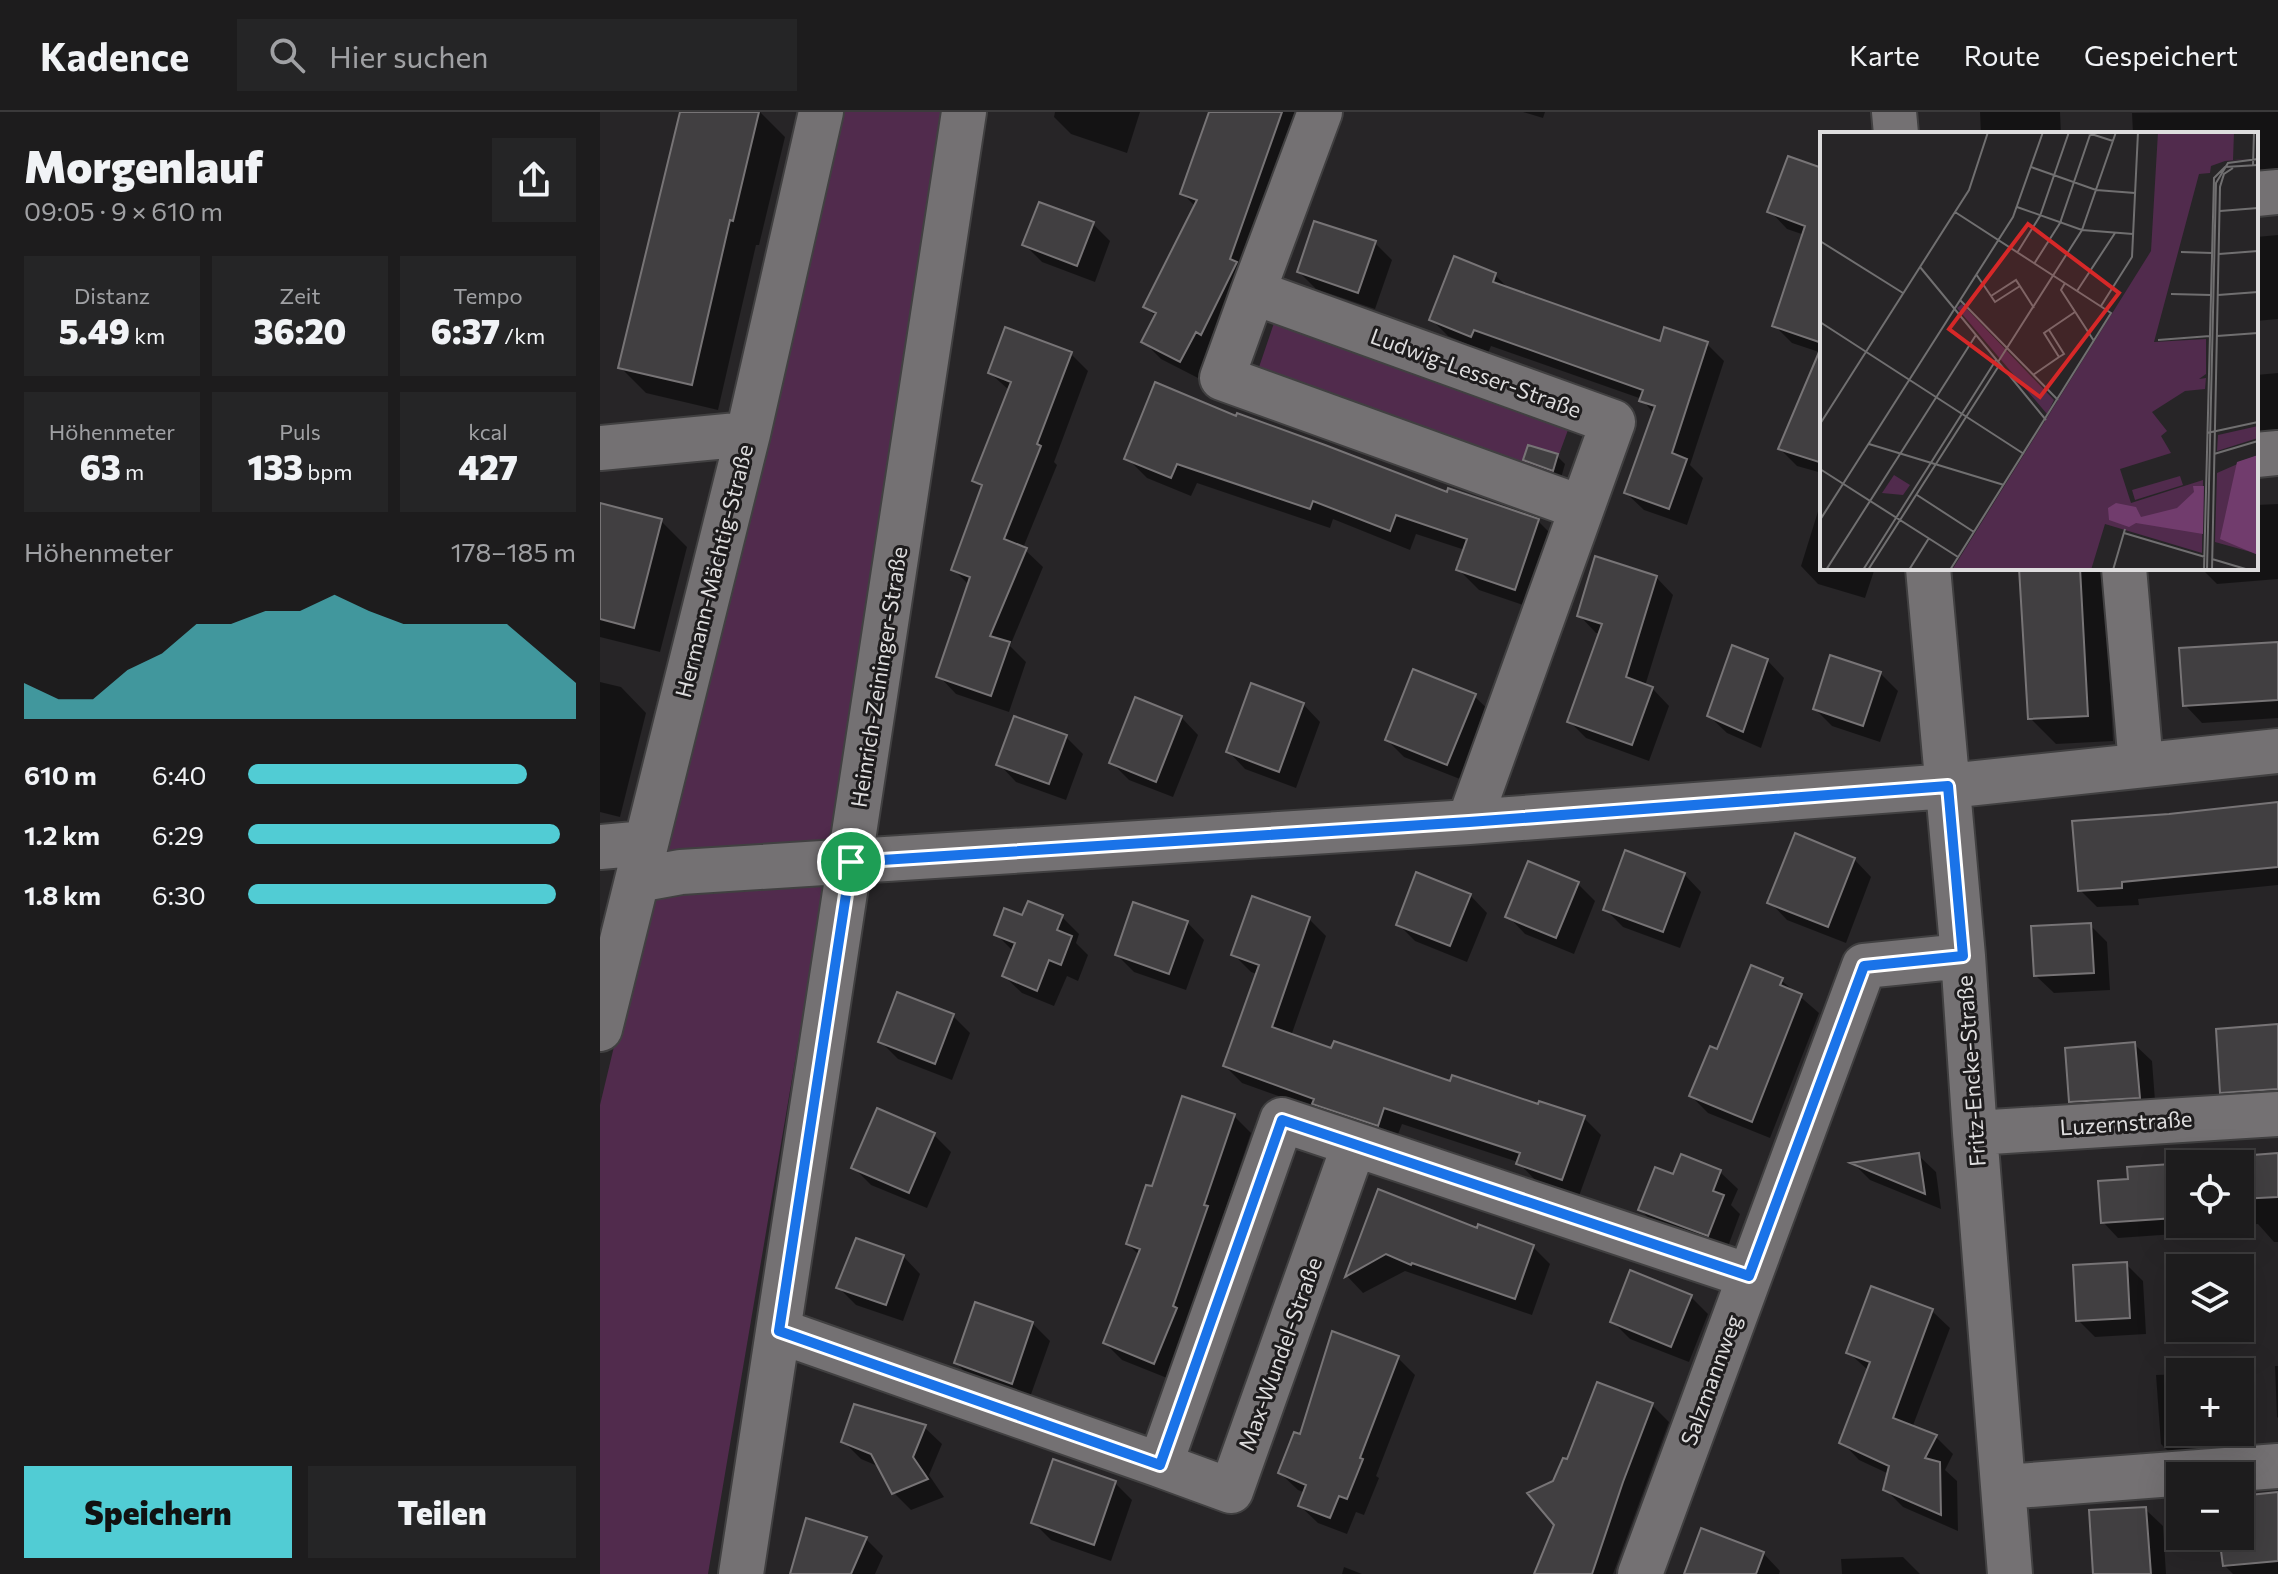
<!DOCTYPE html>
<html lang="de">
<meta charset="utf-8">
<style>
body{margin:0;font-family:Commissioner,sans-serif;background:#252526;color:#f1f3f6;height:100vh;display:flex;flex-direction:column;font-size:30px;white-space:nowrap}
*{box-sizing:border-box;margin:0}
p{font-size:26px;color:#a0a1a4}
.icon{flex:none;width:44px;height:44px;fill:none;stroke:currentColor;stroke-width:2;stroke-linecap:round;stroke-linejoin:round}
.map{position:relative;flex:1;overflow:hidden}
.details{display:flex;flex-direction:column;background:#1d1c1d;width:600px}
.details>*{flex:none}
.fabs{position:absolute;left:1566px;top:1038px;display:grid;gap:16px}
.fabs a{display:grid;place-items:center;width:88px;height:88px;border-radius:0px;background:#1d1c1d;box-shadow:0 8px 32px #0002,0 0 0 2px #3b3a3b;font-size:40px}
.pin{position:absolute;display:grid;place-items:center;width:68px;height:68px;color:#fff;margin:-34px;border:4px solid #fff;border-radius:50%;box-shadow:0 2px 8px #0007}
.round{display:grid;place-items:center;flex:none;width:84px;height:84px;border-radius:0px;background:#252526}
.summary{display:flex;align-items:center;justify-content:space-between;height:136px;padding:0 24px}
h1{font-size:44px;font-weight:800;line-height:60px}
.figures{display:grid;grid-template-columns:repeat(3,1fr);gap:12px;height:136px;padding:8px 24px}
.figures div{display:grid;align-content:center;border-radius:0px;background:#252526;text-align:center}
.figures b{font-size:34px;font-weight:800}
.figures small{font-size:22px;font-weight:400}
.figures p{font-size:22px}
.chart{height:224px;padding:16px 24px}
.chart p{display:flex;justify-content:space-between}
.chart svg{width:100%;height:144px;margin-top:8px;fill:#51ccd4;opacity:.7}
.button{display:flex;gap:16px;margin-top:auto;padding:16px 24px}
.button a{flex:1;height:92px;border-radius:0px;background:#51ccd4;color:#111;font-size:32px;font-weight:800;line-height:92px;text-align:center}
.button a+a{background:#252526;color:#f1f3f6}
ul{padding:0 24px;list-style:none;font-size:26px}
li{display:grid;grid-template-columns:128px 96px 1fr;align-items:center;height:60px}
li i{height:20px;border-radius:10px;background:#51ccd4}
header{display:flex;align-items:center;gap:48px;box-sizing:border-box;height:112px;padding:0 40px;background:#1d1c1d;border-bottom:2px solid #3b3a3b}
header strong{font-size:38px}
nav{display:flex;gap:44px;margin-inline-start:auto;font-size:28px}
.search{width:560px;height:72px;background:#252526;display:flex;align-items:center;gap:20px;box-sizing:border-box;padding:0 28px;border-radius:0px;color:#a0a1a4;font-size:30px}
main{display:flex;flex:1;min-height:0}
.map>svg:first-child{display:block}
.green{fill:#512b4d}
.shadow{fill:#0007}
.building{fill:#413f41;stroke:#777476;stroke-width:2}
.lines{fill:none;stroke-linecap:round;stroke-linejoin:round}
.minor-casing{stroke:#414041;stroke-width:48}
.minor{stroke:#747173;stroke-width:44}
.route-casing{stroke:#fff;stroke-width:16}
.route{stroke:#1a73e8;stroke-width:10}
.labels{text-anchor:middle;stroke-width:6;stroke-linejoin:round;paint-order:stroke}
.street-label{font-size:22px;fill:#deddde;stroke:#1e1c1d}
.inset-road{fill:none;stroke:#706f70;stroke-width:2}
.view{fill:#d62828;fill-opacity:0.15;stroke:#d62828;stroke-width:4}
.inset-edge{fill:none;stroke:#deddde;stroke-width:4}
</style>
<header>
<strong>Kadence</strong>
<div class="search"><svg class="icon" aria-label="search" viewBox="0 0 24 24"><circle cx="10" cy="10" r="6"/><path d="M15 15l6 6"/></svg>Hier suchen</div>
<nav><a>Karte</a><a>Route</a><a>Gespeichert</a></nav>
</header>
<main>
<section class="details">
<div class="summary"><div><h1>Morgenlauf</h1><p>09:05 · 9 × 610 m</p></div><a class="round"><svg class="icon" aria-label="share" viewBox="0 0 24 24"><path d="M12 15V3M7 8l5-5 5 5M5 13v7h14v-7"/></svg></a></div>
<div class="figures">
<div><p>Distanz</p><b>5.49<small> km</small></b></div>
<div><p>Zeit</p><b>36:20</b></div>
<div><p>Tempo</p><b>6:37<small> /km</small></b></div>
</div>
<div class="figures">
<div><p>Höhenmeter</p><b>63<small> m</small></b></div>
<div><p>Puls</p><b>133<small> bpm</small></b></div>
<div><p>kcal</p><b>427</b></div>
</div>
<div class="chart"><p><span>Höhenmeter</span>178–185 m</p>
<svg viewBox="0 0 160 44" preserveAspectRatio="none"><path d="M0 44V33L10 38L20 38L30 29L40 24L50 15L60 15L70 11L80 11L90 6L100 11L110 15L120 15L130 15L140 15L150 24L160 33V44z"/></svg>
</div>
<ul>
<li><b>610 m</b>6:40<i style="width:85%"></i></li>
<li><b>1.2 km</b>6:29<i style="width:95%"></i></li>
<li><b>1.8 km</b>6:30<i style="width:94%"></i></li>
</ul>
<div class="button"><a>Speichern</a><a>Teilen</a></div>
</section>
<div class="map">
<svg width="1678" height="1462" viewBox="0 0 1678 1462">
<rect width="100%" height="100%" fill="#272527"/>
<path class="green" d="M 238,0 L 345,0 L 222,790 L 108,1462 L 0,1462 L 0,993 Z
M 674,211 L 968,318 L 951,364 L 658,258 Z"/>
<path class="shadow" d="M 82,0 L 160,0 L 185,25 L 159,133 L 156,133 L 118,298 L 46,281 L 20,255 Z
M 455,0 L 540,0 L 527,41 L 471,22 L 454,5 Z
M 621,0 L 706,0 L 613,236 L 598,266 L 561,247 L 544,230 L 556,205 L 546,195 L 596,95 L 582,81 Z
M 923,0 L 945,0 L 943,6 Z
M 1380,0 L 1460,0 L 1461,22 L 1381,22 Z
M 1678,0 L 1678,61 L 1656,63 L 1656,22 L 1533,22 L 1532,1 Z
M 1222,58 L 1222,129 L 1187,117 L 1170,99 Z
M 493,112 L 510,129 L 495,170 L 442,150 L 425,133 Z
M 1678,123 L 1678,207 L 1656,209 L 1656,125 Z
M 775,131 L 792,148 L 775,197 L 716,177 L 699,160 Z
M 1222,157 L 1222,241 L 1192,231 L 1175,214 Z
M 895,163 L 911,179 L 1061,232 L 1107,232 L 1124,249 L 1090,353 L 1103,366 L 1087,413 L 1044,398 L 1026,381 L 1054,302 L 1042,287 L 891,234 L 888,241 L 848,224 L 831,207 Z
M 471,242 L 488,259 L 454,350 L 457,353 L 423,436 L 443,455 L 410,534 L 426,550 L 409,600 L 356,582 L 339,564 L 369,473 L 353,457 L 383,377 L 375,369 L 410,279 L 390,261 Z
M 1678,261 L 1678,335 L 1656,337 L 1656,263 Z
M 1222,278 L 1222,361 L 1197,354 L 1180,337 Z
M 637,306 L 848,383 L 938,409 L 958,429 L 935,497 L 879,478 L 859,458 L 865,438 L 816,422 L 810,438 L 733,407 L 730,416 L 597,371 L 591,384 L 547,366 L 527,346 Z
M 957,344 L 965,352 L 961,366 L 933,356 L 925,348 Z
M 1678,392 L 1678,467 L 1617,472 L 1601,456 L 1656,456 L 1656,393 Z
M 0,393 L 61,409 L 87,435 L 60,540 L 0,525 Z
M 1220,393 L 1222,394 L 1222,456 L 1275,456 L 1265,486 L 1218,472 L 1201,454 Z
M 1421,456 L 1504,456 L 1513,629 L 1456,632 L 1430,606 Z
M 1056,465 L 1073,483 L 1045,574 L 1052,576 L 1069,594 L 1049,649 L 986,626 L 969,609 L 1001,522 L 996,521 L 979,503 Z
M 1678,532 L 1678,606 L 1602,611 L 1585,593 Z
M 1167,548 L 1184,566 L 1161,636 L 1127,621 L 1109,604 Z
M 1280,561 L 1298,579 L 1280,630 L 1232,614 L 1215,597 Z
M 0,570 L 21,575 L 46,601 L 20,705 L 0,700 Z
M 874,584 L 892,601 L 865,669 L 804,645 L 787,628 Z
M 703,592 L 720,610 L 696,676 L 645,657 L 628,639 Z
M 581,605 L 598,623 L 573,685 L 529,668 L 511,650 Z
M 465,624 L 483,642 L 466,688 L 416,670 L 399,652 Z
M 1678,691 L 1678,773 L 1538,787 L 1539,793 L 1497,795 L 1480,778 L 1569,704 Z
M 1254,747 L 1271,765 L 1246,831 L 1187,808 L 1170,790 Z
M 1084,762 L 1101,780 L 1080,836 L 1023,815 L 1006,798 Z
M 978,772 L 995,789 L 974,842 L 925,822 L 908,804 Z
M 870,783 L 887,801 L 867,850 L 815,829 L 798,812 Z
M 462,805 L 479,822 L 476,831 L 488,843 L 478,869 L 467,864 L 454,894 L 422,881 L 404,864 L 414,840 L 396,822 L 424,806 Z
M 709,807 L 726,824 L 691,924 L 732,939 L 984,1006 L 1001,1023 L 979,1084 L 936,1069 L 918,1050 L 802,1012 L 795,1030 L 723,1000 L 642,971 L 625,954 L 657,862 L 651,860 L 634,843 Z
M 587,810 L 604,828 L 586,878 L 534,860 L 517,843 Z
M 1490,813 L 1507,830 L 1510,878 L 1454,881 L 1436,864 Z
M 1181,868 L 1219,901 L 1170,1026 L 1108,1001 L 1091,984 L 1118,940 Z
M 353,904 L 370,921 L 352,968 L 298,947 L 280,929 Z
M 1678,915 L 1678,993 L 1638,995 L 1622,980 Z
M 1534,932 L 1552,949 L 1556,1002 L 1489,1006 L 1471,989 Z
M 634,1004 L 651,1021 L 621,1110 L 624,1113 L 572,1268 L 522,1248 L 505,1231 L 539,1143 L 528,1132 L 553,1077 Z
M 333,1022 L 351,1040 L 327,1096 L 271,1073 L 254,1056 Z
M 1318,1043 L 1336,1060 L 1341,1097 L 1270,1068 L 1254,1052 Z
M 1678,1043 L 1678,1130 L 1674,1130 L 1658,1112 L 1589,1117 L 1590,1121 L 1518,1126 L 1503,1110 L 1530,1068 L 1570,1054 L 1576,1060 L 1580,1060 L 1580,1112 L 1640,1112 L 1639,1046 Z
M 1120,1060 L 1138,1077 L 1131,1093 L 1140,1102 L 1126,1140 L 1057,1115 L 1040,1097 L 1074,1065 Z
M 779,1080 L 878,1118 L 932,1134 L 950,1152 L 932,1203 L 805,1159 L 763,1181 L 747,1164 Z
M 303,1144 L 320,1162 L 303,1209 L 256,1193 L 239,1176 Z
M 1526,1152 L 1543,1169 L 1546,1222 L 1495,1225 L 1478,1208 Z
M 1090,1184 L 1108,1202 L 1089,1250 L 1030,1227 L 1013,1210 Z
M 1332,1199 L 1350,1216 L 1312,1316 L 1336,1325 L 1353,1342 L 1345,1358 L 1357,1369 L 1358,1419 L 1303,1395 L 1285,1377 L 1289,1362 L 1259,1348 L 1242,1330 L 1269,1259 L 1248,1240 Z
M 432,1211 L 450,1229 L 429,1288 L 373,1268 L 356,1251 Z
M 798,1246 L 815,1263 L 776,1364 L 779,1366 L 764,1403 L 756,1400 L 747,1422 L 718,1411 L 700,1394 L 705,1381 L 698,1378 L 680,1361 L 701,1325 Z
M 1675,1254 L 1678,1254 L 1678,1306 L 1677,1305 Z
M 1580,1262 L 1580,1320 L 1620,1320 L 1622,1346 L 1578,1349 L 1561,1332 L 1556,1263 Z
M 1052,1293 L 1069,1310 L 1013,1462 L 936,1462 L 956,1413 L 954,1371 L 968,1350 Z
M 324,1315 L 342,1332 L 329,1363 L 344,1385 L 311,1398 L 294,1381 L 280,1355 L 261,1347 L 243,1329 Z
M 515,1371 L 532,1388 L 511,1449 L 451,1428 L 434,1411 Z
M 1678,1382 L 1678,1462 L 1633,1462 L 1625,1454 L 1621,1424 L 1640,1424 L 1640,1386 Z
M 1545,1397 L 1563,1414 L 1566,1462 L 1495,1462 Z
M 266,1427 L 283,1444 L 275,1462 L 198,1462 Z
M 1163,1441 L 1180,1459 L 1179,1462 L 1086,1462 Z
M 1303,1445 L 1320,1462 L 1242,1462 L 1241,1447 Z
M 744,1455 L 762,1462 L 742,1462 Z"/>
<path class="building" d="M 80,0 L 159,0 L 133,109 L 130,108 L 92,273 L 18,256 Z
M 609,0 L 682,0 L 630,147 L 637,150 L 601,223 L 596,220 L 580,250 L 541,230 L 556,201 L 543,195 L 597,88 L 580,82 Z
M 1188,44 L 1222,56 L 1222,231 L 1172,214 L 1205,114 L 1167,100 Z
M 439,90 L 494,110 L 477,154 L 422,133 Z
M 714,109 L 776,129 L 758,181 L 697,160 Z
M 854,144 L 896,161 L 893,170 L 1060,229 L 1064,215 L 1108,230 L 1072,341 L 1087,347 L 1069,397 L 1024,381 L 1055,294 L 1039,289 L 1043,278 L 874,218 L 871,225 L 829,208 Z
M 405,215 L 472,240 L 437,332 L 441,334 L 404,427 L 427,436 L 390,524 L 410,530 L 391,584 L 336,565 L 370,465 L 351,458 L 382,373 L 372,369 L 411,270 L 388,261 Z
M 1222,233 L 1222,351 L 1178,337 Z
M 555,270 L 636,304 L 637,301 L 725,333 L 847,380 L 848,376 L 939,407 L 915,478 L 856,458 L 867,427 L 796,403 L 790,419 L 713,389 L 710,397 L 577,352 L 571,366 L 524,347 Z
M 928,333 L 958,342 L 953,359 L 923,348 Z
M 0,391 L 62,407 L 34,516 L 0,507 Z
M 995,444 L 1057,464 L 1026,565 L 1053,575 L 1032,633 L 967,610 L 1002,512 L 977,504 Z
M 1419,456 L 1480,456 L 1488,604 L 1428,607 Z
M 1678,530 L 1678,588 L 1583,594 L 1579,536 Z
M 1132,533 L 1168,547 L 1143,620 L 1107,604 Z
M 1230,543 L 1281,560 L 1263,614 L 1213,597 Z
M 813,557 L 876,582 L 847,653 L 785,628 Z
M 651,571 L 704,591 L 679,660 L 626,640 Z
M 535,585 L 582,604 L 556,670 L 509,651 Z
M 414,604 L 467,623 L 449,672 L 396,653 Z
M 1678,690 L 1678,755 L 1522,770 L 1522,776 L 1478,779 L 1472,709 L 1569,702 Z
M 1195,721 L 1255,746 L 1228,815 L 1167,791 Z
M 1025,738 L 1085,761 L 1063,820 L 1003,798 Z
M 928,749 L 979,770 L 956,826 L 905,805 Z
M 816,760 L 871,782 L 850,834 L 796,813 Z
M 652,784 L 710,805 L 672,915 L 731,936 L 734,929 L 850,969 L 852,963 L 938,992 L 939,989 L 985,1004 L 962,1068 L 916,1052 L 920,1041 L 784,996 L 778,1014 L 712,992 L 714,987 L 623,954 L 659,853 L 631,843 Z
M 428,789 L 463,803 L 457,818 L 472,824 L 461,853 L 449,848 L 437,879 L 402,864 L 415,831 L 394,823 L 404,796 L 422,803 Z
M 533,790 L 588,809 L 569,862 L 515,843 Z
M 1491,811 L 1494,861 L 1434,864 L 1431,814 Z
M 1151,853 L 1183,866 L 1180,873 L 1202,882 L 1152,1010 L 1089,984 L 1110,934 L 1117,937 Z
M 297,880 L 354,902 L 335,952 L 278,930 Z
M 1678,912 L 1678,977 L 1620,981 L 1616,917 Z
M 1535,930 L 1540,986 L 1469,990 L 1465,936 Z
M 582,984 L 635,1002 L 604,1093 L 608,1094 L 573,1194 L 577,1196 L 554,1252 L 503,1231 L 540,1137 L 526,1132 L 546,1073 L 552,1074 Z
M 277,996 L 335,1021 L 309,1081 L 251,1056 Z
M 1319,1041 L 1325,1082 L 1250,1051 Z
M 1678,1041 L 1678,1085 L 1640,1087 L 1640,1044 Z
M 1081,1042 L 1121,1058 L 1113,1079 L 1124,1083 L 1108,1124 L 1038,1098 L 1055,1055 L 1073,1062 Z
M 1571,1052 L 1575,1106 L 1501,1111 L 1498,1069 L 1528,1067 L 1527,1055 Z
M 778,1077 L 877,1116 L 878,1112 L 934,1133 L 915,1187 L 812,1151 L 811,1153 L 786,1142 L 745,1165 Z
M 256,1126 L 304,1143 L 286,1193 L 236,1176 Z
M 1527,1150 L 1530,1206 L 1476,1209 L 1473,1153 Z
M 1030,1158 L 1092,1183 L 1071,1235 L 1010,1210 Z
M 1271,1174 L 1333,1197 L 1293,1306 L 1337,1323 L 1325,1346 L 1340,1350 L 1341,1403 L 1283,1378 L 1289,1354 L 1239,1331 L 1270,1250 L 1246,1241 Z
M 375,1190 L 433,1210 L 412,1272 L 354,1251 Z
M 732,1219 L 799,1244 L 760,1346 L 763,1347 L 747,1387 L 739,1384 L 730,1406 L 698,1394 L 706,1373 L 678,1361 L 694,1320 L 700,1322 Z
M 997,1270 L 1053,1291 L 1023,1370 L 992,1462 L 934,1462 L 954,1413 L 927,1381 L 953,1369 L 963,1346 L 967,1347 Z
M 254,1292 L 326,1313 L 313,1345 L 328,1367 L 292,1382 L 271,1342 L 241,1330 Z
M 453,1347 L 516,1369 L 494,1433 L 431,1411 Z
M 1678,1380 L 1678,1449 L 1623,1454 L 1619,1424 L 1640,1424 L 1640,1384 Z
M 1546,1395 L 1551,1462 L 1493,1462 L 1489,1398 Z
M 206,1406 L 267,1425 L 251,1462 L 190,1462 Z
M 1101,1416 L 1164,1440 L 1156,1462 L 1084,1462 Z"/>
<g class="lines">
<defs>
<path id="minor" d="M 720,0 L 653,180 L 1013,310 L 869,710
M 1294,0 L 1296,22
M 1656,82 L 1678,80
M 653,180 L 622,266 L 982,396
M 0,336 L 148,322
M 1656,343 L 1678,341
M 1328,456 L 1363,844 L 1375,1021 L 1410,1462
M 1524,456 L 1541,653
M 0,735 L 46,731
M 37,768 L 81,760 L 869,710 L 1348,674 L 1678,639
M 0,917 L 148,322 L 221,0
M 1375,1021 L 1678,1002
M 179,1219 L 560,1353 L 682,1008 L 1149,1164
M 560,1353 L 631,1379 L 754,1033
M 1405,1375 L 1678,1354
M 141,1462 L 364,0
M 1040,1462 L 1264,854 L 1363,844"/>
</defs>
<use href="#minor" class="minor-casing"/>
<use href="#minor" class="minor"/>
</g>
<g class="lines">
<defs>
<path id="route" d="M 1348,674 L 1363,844 L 1264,854 L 1149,1164 L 682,1008 L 560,1353 L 179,1219 L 251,750 L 869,710 Z"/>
</defs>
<use href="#route" class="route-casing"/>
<use href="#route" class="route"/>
</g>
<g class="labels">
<g class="street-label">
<text transform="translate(876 261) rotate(20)" y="8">Ludwig-Lesser-Straße</text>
<text transform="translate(114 459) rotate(-76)" y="8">Hermann-Mächtig-Straße</text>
<text transform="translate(279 565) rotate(-81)" y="8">Heinrich-Zeininger-Straße</text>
<text transform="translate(1371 959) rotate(-94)" y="8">Fritz-Encke-Straße</text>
<text transform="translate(1526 1011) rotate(-4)" y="8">Luzernstraße</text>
<text transform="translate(680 1242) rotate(-70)" y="8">Max-Wundel-Straße</text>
<text transform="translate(1111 1268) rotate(-70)" y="8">Salzmannweg</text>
</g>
</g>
<g transform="translate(1220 20)">
<rect width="438" height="438" fill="#272527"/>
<path d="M 338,0 L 414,0 L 413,28 L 431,27 L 405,29 L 391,34 L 390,41 L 379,42 L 334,210 L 386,207 L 386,242 L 379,247 L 386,246 L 385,257 L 365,259 L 332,280 L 347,299 L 341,304 L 351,321 L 300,337 L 311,371 L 383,348 L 382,421 L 285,392 L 271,438 L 132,438 L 331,119 ZM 142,172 L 234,268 L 227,282 L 137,176 ZM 438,294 L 438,306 L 397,319 L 398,303 ZM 438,323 L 438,422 L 395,410 L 397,341 ZM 74,343 L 90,353 L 83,363 L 62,361 ZM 360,344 L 363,353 L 315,368 L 312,358 Z" fill="#512b4d"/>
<path d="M 438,323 L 438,423 L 400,407 L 417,330 ZM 373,354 L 384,354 L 383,402 L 316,391 L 309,395 L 289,388 L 288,376 L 296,371 L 316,375 L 321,385 L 357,376 L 374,360 Z" fill="#713c6d"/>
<path class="inset-road" d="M 265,0 L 293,9M 433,34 L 434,0M 211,35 L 276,58 L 315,61M 197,75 L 262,98 L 313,102M 400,79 L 438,76M 0,109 L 83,161M 361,120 L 392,121M 197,121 L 220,84 L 249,0M 399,122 L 438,119M 214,132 L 240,91 L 271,0M 100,135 L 226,288M 156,142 L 171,164 L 196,148 L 214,176M 245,151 L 241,158 L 274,209M 257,159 L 295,101M 351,162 L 391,163M 398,163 L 438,160M 171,164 L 175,170 L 200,154M 140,168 L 238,268M 281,174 L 312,125 L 318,0M 0,190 L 204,322M 229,198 L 244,222 L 239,225M 397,204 L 438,201M 338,208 L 390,204M 178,230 L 262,98 L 296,0M 213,243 L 239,225 L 224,201 L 255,180M 0,292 L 149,58 L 168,0M 387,301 L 438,290M 49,312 L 184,353M 394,322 L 438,309M 0,337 L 138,425M 97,363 L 154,400M 0,388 L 193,85 L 223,0M 304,401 L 385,425M 392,427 L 429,438M 0,436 L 6,438 L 156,203M 43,438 L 176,228M 48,438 L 180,232M 89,438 L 109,406M 130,438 L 291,181 L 135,80M 293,438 L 305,397M 384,438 L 394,46 L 405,35 L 438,33M 387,438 L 396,51 L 408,31 L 438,27M 392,438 L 400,55 L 404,42 L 413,36"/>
<path class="view" d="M 208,92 L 299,161 L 220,265 L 129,197 Z"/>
<rect width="438" height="438" class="inset-edge"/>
</g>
</svg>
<div class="fabs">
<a><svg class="icon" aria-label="locate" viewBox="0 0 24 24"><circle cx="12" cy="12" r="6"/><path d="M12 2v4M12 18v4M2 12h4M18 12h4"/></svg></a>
<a><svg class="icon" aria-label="layers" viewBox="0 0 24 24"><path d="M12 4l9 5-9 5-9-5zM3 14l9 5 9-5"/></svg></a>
<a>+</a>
<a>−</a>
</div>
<div class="pin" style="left:251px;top:750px;background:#1e9e55"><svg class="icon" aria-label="arrive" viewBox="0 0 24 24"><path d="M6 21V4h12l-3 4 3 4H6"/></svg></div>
</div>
</main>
